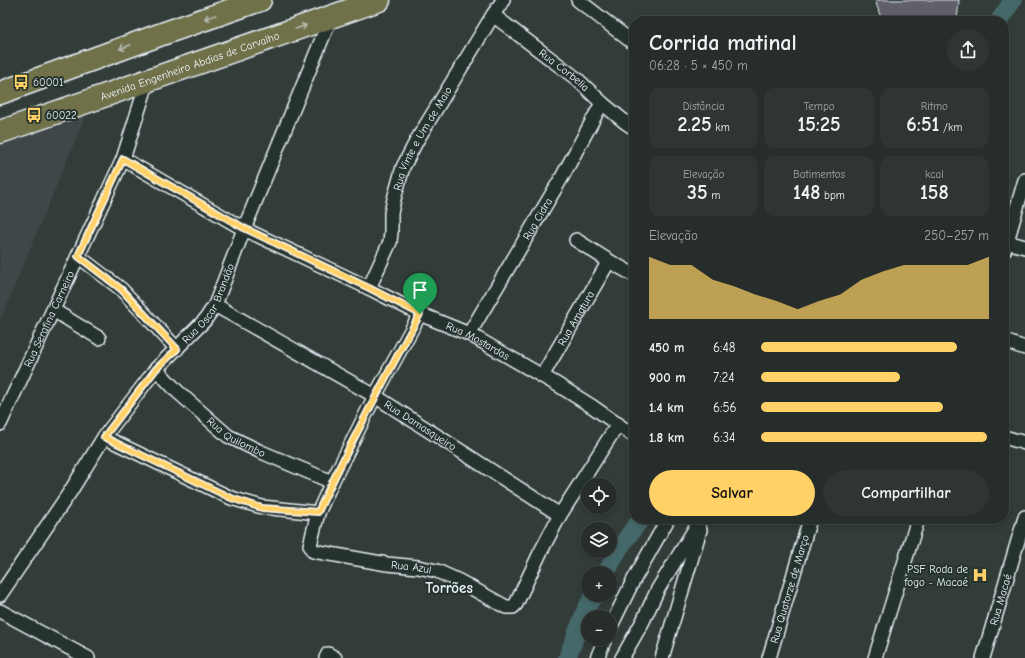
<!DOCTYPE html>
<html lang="pt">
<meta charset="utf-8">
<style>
body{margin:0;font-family:"Comic Neue",sans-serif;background:#2e3533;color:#f1f3f6;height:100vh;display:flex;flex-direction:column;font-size:15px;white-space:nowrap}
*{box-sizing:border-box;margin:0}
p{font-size:13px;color:#a4a8a9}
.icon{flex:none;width:22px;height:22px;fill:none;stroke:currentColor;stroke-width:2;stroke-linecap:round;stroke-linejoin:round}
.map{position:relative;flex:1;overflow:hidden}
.drawer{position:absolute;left:629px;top:16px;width:380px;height:508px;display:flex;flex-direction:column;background:#262d2b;border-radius:16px;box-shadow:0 2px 6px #0003,0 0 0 1px #424947}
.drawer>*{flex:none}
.fabs{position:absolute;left:581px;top:478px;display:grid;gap:8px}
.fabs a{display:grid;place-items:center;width:36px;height:36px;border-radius:50%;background:#262d2b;box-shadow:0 2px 6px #0003,0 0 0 1px #424947;font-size:20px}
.pin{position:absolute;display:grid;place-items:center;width:34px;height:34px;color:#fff;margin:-41px -17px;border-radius:50% 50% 50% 0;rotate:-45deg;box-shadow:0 0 4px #0007}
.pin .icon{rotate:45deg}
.round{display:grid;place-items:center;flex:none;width:42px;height:42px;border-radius:21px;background:#2e3533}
.head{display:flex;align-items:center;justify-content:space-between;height:68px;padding:0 20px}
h1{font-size:22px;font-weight:800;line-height:30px}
.figures{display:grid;grid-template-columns:repeat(3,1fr);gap:6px;height:68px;padding:4px 20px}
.figures div{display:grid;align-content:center;border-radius:10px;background:#2e3533;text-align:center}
.figures b{font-size:20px;font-weight:800}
.figures small{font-size:11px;font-weight:400}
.figures p{font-size:11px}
.chart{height:112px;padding:8px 20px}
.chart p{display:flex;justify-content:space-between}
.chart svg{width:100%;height:72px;margin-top:4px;fill:#ffd166;opacity:.7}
.cta{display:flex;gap:8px;margin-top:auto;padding:8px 20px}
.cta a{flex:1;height:46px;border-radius:24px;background:#ffd166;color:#111;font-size:16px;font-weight:800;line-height:46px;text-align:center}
.cta a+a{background:#2e3533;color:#f1f3f6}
ul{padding:0 20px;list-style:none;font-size:13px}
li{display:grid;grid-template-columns:64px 48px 1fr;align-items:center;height:30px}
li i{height:10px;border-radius:5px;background:#ffd166}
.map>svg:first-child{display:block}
.built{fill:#404648}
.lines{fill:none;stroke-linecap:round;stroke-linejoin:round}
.canal{stroke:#45696b;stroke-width:18}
.building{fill:#615e6a;stroke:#e8f1f8}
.street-casing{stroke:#e8f1f8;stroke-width:16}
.highway-casing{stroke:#e8f1f8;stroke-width:25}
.street{stroke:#26332d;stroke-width:13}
.highway{stroke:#6f704a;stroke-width:22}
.oneway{stroke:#b8bdb2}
.route-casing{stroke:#fff;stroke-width:8}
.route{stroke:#ffd166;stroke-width:5}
.labels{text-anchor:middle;stroke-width:4;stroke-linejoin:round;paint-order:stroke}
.street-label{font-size:11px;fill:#e8f1f8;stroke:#26332d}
.poi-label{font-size:11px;fill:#e8f1f8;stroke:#26332d;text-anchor:start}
.district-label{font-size:15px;font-weight:bold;fill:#e8f1f8;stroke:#26332d}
</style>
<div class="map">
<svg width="1025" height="658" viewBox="0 0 1025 658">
<rect width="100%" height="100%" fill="#323c39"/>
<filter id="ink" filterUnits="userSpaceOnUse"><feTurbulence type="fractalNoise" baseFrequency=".025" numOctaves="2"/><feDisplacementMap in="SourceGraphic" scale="8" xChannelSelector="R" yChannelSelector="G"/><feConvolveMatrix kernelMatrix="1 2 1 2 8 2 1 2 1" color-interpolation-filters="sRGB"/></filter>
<g filter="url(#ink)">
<path class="built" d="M 90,105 L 0,321 L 0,139 Z"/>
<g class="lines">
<path class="canal" d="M 999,21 L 1013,0
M 606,573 L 620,547 L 641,519
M 567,658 L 586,609 L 594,595"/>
</g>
<path class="building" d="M 875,0 L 959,0 L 957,21 L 882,21 Z"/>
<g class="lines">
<defs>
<g id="street">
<path d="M 578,0 L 632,42"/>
<path id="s1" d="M 493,15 L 577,79 L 602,103 L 625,122 L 634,128"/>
<path id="s2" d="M 123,159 L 244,229 L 369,288 L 420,314 L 469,334 L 558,385 L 593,407 L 634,436"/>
<path d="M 576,240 L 609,261 L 634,275"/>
<path d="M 1007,242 L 1025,247"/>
<path d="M 1004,251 L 1025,180"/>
<path d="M 78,256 L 121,289 L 177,349"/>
<path id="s3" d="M 369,288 L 390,242 L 391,232 L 391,213 L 394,199 L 403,167 L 417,140 L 493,15 L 503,0"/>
<path id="s4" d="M 215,305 L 375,396 L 560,515"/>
<path d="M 53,310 L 99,338"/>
<path id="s5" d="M 420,314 L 375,396 L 332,482 L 318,513 L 310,545 L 313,551 L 387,564 L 418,567 L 437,571 L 459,581 L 506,607 L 513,607 L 516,604 L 540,553 L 560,515 L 618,424"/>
<path id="s6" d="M 469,334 L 562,177 L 602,103"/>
<path d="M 1004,341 L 1025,348"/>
<path id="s7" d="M 156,369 L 178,392 L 228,436 L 259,451 L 332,482"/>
<path id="s8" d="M 542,376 L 609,261"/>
<path id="s9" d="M 0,424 L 123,159 L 148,80"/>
<path d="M 104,437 L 231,498 L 262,507 L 318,513"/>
<path d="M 1004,437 L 1025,443"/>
<path id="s10" d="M 0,595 L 70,492 L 104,437 L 156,369 L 205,320 L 215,305 L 244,229 L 331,17"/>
<path d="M 0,611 L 88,658"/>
<path d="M 610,628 L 633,581 L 668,519"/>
<path d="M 326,658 L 328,654 L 335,658"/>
<path d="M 597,658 L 605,639"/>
<path d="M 622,658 L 643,621 L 658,589 L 701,519"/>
<path d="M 662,658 L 700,530"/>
<path id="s11" d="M 769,658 L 810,519"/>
<path d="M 875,658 L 918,519"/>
<path id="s12" d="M 983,658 L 1025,517"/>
</g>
<g id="highway">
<path d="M 0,93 L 162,34 L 260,0"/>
<path id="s13" d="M 0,132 L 379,0"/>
</g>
</defs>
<use href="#street" class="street-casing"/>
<use href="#highway" class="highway-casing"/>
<use href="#street" class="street"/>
<use href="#highway" class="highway"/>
</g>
<defs><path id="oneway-shaft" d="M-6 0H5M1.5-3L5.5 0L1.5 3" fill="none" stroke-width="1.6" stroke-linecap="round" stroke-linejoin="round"/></defs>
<g class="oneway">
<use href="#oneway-shaft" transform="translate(210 17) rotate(161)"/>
<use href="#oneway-shaft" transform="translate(301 27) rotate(-19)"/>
<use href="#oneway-shaft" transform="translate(125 47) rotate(160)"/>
</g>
</g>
<g class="lines" filter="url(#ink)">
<defs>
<path id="route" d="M 123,159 L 244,228 L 369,288 L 420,314 C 384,380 349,445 318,512 L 262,508 L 231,498 L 104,437 L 156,369 L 177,349 L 121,289 L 78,256 Z"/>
</defs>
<use href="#route" class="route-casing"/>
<use href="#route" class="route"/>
</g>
<defs>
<symbol id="bus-bare" viewBox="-9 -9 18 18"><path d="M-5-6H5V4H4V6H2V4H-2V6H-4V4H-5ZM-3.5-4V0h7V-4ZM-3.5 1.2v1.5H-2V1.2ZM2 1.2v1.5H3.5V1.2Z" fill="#ffd166" stroke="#26332d" stroke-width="2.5" paint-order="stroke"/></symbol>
<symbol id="hospital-bare" viewBox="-9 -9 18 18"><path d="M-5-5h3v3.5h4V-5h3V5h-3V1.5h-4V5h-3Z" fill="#ffd166" stroke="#26332d" stroke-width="2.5" paint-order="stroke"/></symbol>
</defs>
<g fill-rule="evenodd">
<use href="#bus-bare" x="10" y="71" width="22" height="22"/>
<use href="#bus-bare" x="23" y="104" width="22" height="22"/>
<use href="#hospital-bare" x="969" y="564" width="22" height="22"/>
</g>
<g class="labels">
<g class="street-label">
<text dy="4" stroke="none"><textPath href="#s13" startOffset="201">Avenida Engenheiro Abdias de Carvalho</textPath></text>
<text dy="4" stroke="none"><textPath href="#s1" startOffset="90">Rua Corbelia</textPath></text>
<text dy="4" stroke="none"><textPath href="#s3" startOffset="161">Rua Vinte e Um de Maio</textPath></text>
<text dy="4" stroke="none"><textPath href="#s6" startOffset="134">Rua Cidra</textPath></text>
<text dy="4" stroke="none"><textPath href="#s10" startOffset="360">Rua Oscar Brandão</textPath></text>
<text dy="4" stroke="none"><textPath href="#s8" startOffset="67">Rua Amatura</textPath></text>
<text dy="4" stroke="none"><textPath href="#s9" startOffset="116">Rua Serafina Carneiro</textPath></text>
<text dy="4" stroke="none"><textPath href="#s2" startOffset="399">Rua Mostardas</textPath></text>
<text dy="4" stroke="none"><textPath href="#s4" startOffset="238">Rua Damasqueiro</textPath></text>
<text dy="4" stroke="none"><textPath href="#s7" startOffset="106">Rua Quilombo</textPath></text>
<text dy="4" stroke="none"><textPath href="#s5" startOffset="363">Rua Azul</textPath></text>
<text dy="4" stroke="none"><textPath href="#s11" startOffset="72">Rua Quatorze de Março</textPath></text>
<text dy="4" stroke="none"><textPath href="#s12" startOffset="61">Rua Macaé</textPath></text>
</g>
<g class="poi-label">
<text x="33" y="86">60001</text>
<text x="46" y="119">60022</text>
<text x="968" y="573" text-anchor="end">PSF Roda de<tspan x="968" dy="13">fogo - Macaé</tspan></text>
</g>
<g class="district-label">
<text x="449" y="593">Torrões</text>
</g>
</g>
</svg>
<div class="fabs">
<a><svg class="icon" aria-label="locate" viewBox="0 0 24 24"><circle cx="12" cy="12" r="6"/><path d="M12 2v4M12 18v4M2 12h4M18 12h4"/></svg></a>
<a><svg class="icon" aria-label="layers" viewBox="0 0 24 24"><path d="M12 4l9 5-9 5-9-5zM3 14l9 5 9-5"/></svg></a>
<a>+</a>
<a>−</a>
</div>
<div class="pin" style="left:420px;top:314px;background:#1e9e55"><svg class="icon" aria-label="arrive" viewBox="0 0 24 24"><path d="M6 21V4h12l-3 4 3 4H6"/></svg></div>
<section class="drawer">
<div class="head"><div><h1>Corrida matinal</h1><p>06:28 · 5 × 450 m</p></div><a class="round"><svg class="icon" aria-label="share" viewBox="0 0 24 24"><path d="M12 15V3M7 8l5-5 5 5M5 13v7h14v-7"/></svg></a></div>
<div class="figures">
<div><p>Distância</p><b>2.25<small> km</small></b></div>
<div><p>Tempo</p><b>15:25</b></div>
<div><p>Ritmo</p><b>6:51<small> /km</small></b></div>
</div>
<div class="figures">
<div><p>Elevação</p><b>35<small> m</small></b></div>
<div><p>Batimentos</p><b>148<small> bpm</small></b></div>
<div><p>kcal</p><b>158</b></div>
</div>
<div class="chart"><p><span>Elevação</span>250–257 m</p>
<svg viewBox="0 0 160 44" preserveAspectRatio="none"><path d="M0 44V6L10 11L20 11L30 20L40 24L50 29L60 33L70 38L80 33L90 29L100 20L110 15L120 11L130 11L140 11L150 11L160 6V44z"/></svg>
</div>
<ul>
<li><b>450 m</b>6:48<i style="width:86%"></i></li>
<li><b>900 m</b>7:24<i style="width:61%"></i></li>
<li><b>1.4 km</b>6:56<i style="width:80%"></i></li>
<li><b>1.8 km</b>6:34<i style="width:99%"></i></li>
</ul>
<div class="cta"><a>Salvar</a><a>Compartilhar</a></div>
</section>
</div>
